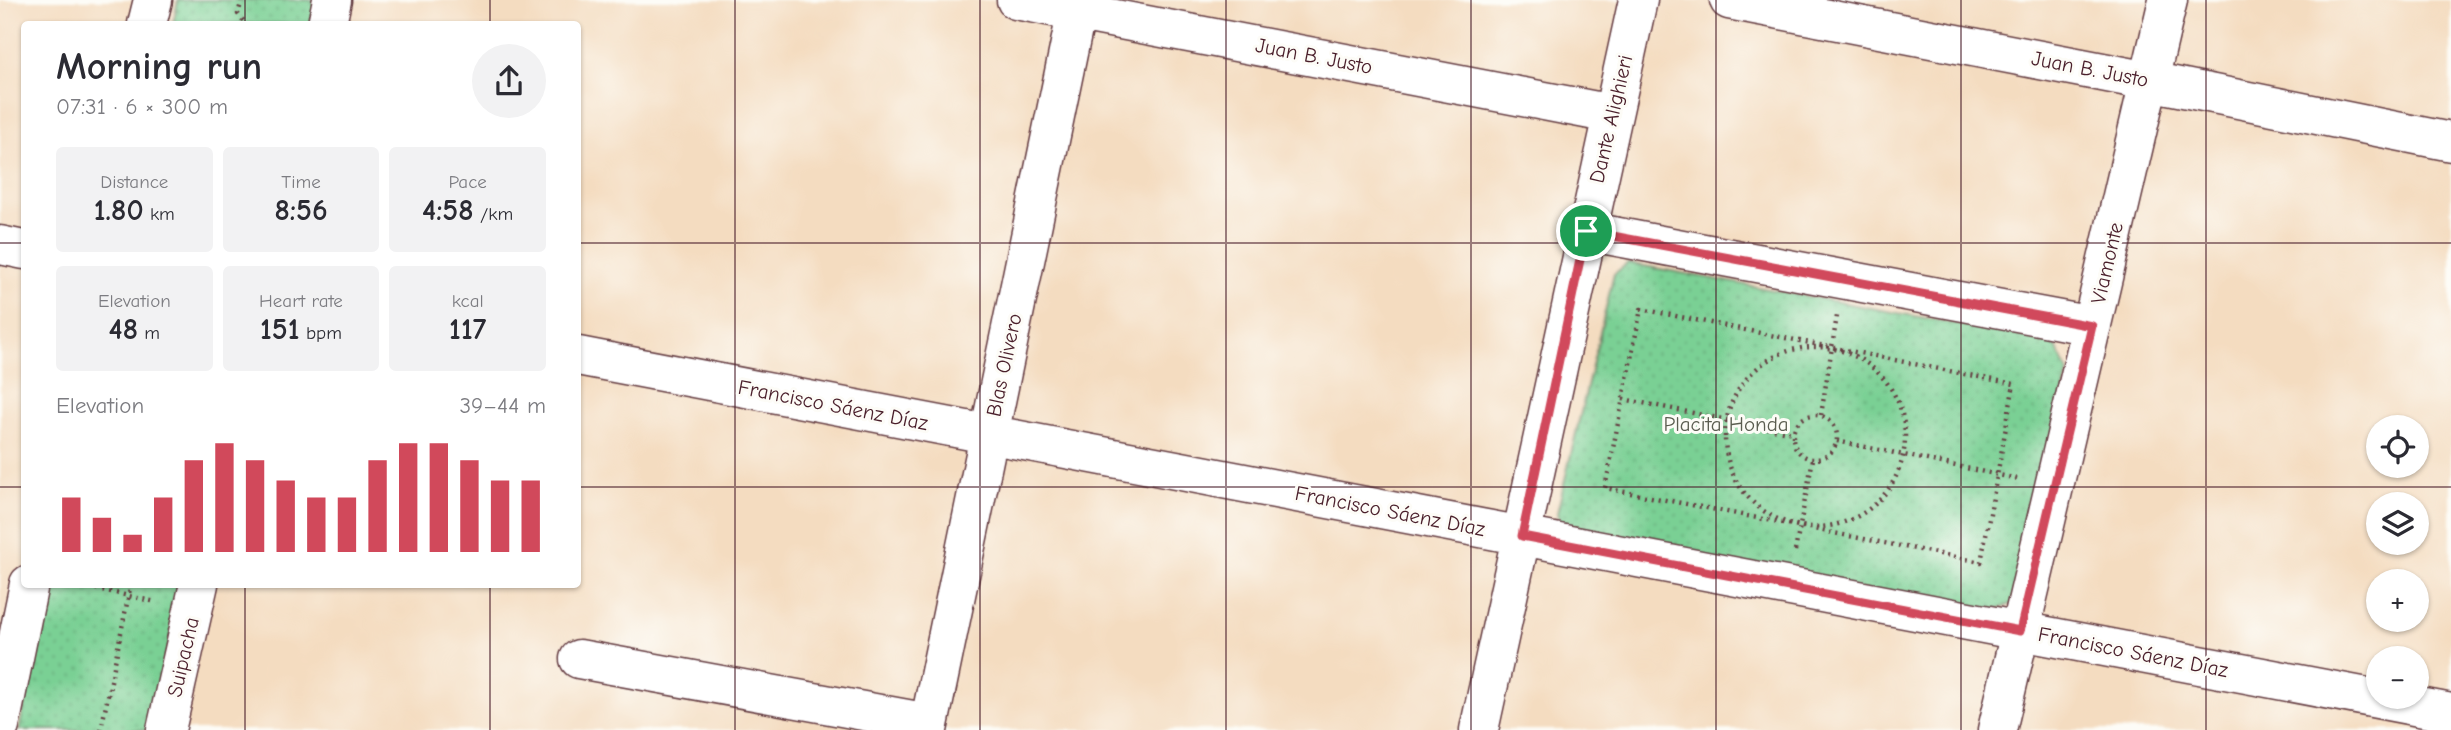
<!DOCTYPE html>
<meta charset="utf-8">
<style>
body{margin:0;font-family:"Comic Neue",sans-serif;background:#f2f2f3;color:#2b2b33;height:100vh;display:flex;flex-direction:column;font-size:26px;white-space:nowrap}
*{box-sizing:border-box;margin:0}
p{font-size:23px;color:#7c7c81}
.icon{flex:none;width:38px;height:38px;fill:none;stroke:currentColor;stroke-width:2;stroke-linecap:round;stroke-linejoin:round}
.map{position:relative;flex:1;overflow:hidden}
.sheet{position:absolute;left:21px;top:21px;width:560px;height:567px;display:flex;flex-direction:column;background:#fff;border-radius:7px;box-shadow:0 2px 5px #0004}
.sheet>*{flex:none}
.controls{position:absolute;left:2366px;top:415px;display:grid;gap:14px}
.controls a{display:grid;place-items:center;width:63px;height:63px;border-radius:50%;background:#fff;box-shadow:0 2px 5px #0004;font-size:35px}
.pin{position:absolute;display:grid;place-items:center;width:60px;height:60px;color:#fff;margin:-30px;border:4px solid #fff;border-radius:50%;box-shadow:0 2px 7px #0007}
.round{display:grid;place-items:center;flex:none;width:74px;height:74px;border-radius:37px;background:#f2f2f3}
.headline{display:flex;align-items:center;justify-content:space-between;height:119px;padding:0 35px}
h1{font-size:38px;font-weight:700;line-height:52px}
.metrics{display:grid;grid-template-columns:repeat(3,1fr);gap:10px;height:119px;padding:7px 35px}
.metrics div{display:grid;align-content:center;border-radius:7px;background:#f2f2f3;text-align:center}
.metrics b{font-size:30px;font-weight:700}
.metrics small{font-size:19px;font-weight:400}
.metrics p{font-size:19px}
.chart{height:196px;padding:14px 35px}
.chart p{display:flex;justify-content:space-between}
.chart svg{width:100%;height:126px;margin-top:7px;stroke:#d1495b;stroke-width:6}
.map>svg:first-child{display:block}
.park{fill:url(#park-dots);stroke:#627860;stroke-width:2}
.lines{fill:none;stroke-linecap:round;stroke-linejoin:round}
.minor-casing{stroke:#643b41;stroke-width:41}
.path{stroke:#643b41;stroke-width:4.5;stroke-dasharray:2 5;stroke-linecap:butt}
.minor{stroke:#fff;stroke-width:38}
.route-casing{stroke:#fff;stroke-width:14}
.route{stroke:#d1495b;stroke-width:9}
.grid{fill:none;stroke:#4a1f2b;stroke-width:2;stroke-opacity:0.55}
.labels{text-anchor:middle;stroke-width:6;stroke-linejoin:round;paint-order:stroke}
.street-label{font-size:21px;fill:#4a1f2b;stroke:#fdfcf7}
.park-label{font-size:21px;fill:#5b5d50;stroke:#fdfcf7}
</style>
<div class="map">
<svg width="2451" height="730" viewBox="0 0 2451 730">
<defs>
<pattern id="park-dots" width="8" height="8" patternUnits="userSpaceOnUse" patternTransform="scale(1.75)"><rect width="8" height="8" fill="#7ad094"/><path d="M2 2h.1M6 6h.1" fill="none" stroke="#6bb280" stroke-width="1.8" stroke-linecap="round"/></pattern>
</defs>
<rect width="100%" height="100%" fill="#fdfcf7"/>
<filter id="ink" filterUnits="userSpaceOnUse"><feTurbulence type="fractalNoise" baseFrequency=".0143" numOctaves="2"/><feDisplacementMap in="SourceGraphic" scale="14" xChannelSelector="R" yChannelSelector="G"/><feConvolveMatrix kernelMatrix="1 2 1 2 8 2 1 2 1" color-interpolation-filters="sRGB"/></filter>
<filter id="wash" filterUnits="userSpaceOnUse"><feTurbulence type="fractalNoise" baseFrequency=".00686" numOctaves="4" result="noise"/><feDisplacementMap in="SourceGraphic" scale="28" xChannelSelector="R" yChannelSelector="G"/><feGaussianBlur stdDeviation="1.57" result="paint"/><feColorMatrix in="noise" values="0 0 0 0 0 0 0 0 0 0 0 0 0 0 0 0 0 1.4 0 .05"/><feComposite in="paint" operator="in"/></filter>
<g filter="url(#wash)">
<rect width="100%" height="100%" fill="#f4dcc0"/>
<path class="park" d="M 178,0 L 318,0 L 313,24 L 173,24 Z
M 1628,263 L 2054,342 L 2068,372 L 2018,601 L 1990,613 L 1564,538 L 1557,513 L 1614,274 Z
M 50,585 L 182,585 L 150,730 L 19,730 Z"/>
</g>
<g filter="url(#ink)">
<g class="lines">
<defs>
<path id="minor" d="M 1016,0 L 1612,114
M 1729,0 L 2149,81 L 2451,142
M 147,24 L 153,0
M 327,24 L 332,0
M 1586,231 L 2092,326
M 0,245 L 24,250
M 578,356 L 2451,713
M 579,659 L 929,723
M 0,726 L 29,584
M 166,730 L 199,584
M 928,730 L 1079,0
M 1479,730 L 1638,0
M 1997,730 L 2168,0"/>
</defs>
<use href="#minor" class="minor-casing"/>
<path class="path" d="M 242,0 L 238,14 L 246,24
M 1641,309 L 2014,384 L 1981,562 L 1605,488 Z
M1725 437a90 90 0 1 1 180 0a90 90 0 1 1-180 0Z
M 1623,399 L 1793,433
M1793 437a22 22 0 1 1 44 0a22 22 0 1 1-44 0Z
M 1821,415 L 1837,316
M 1837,441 L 2018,479
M 1795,551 L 1813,459
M 75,584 L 156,602
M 101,730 L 131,584"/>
<use href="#minor" class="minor"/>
</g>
</g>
<g class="lines" filter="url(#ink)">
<defs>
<path id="route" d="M 1586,231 L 2092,326 L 2020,631 L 1522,536 Z"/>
</defs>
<use href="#route" class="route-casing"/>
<use href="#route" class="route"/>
</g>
<path class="grid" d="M 245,0 L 245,24M 490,0 L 490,24M 735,0 L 735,730M 980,0 L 980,730M 1226,0 L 1226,730M 1471,0 L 1471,730M 1716,0 L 1716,730M 1961,0 L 1961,730M 2206,0 L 2206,730M 0,243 L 24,243M 578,243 L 2451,243M 0,487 L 24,487M 578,487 L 2451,487M 245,584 L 245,730M 490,584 L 490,730"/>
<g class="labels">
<g class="street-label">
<text transform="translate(1314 56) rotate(11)" y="7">Juan B. Justo</text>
<text transform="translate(2090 69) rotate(11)" y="7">Juan B. Justo</text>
<text transform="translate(1611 119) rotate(-77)" y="7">Dante Alighieri</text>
<text transform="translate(2107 263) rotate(-77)" y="7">Viamonte</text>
<text transform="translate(1004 365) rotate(-78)" y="7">Blas Olivero</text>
<text transform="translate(833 405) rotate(11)" y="7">Francisco Sáenz Díaz</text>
<text transform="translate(1390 511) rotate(11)" y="7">Francisco Sáenz Díaz</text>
<text transform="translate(2133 652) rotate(11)" y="7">Francisco Sáenz Díaz</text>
<text transform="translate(183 657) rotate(-77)" y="7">Suipacha</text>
</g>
<g class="park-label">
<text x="1726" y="431">Placita Honda</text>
</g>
</g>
</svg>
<div class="controls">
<a><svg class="icon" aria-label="locate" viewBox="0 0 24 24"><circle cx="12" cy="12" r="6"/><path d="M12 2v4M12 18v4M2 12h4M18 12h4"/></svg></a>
<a><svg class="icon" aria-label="layers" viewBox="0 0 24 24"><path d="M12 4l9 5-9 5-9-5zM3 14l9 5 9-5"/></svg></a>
<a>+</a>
<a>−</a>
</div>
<div class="pin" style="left:1586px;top:231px;background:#1e9e55"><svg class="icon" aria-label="arrive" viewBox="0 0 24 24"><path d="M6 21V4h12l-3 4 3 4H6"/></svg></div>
<section class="sheet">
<div class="headline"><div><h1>Morning run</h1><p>07:31 · 6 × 300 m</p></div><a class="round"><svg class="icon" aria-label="share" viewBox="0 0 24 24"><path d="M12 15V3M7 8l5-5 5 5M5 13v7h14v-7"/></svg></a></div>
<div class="metrics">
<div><p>Distance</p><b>1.80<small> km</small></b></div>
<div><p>Time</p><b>8:56</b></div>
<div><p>Pace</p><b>4:58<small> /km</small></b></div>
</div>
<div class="metrics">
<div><p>Elevation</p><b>48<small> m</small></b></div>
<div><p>Heart rate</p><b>151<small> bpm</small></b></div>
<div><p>kcal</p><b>117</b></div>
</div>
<div class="chart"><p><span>Elevation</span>39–44 m</p>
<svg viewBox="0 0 160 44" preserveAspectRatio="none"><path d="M5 44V25M15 44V32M25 44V38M35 44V25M45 44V12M55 44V6M65 44V12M75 44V19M85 44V25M95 44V25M105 44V12M115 44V6M125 44V6M135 44V12M145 44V19M155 44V19"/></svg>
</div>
</section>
</div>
